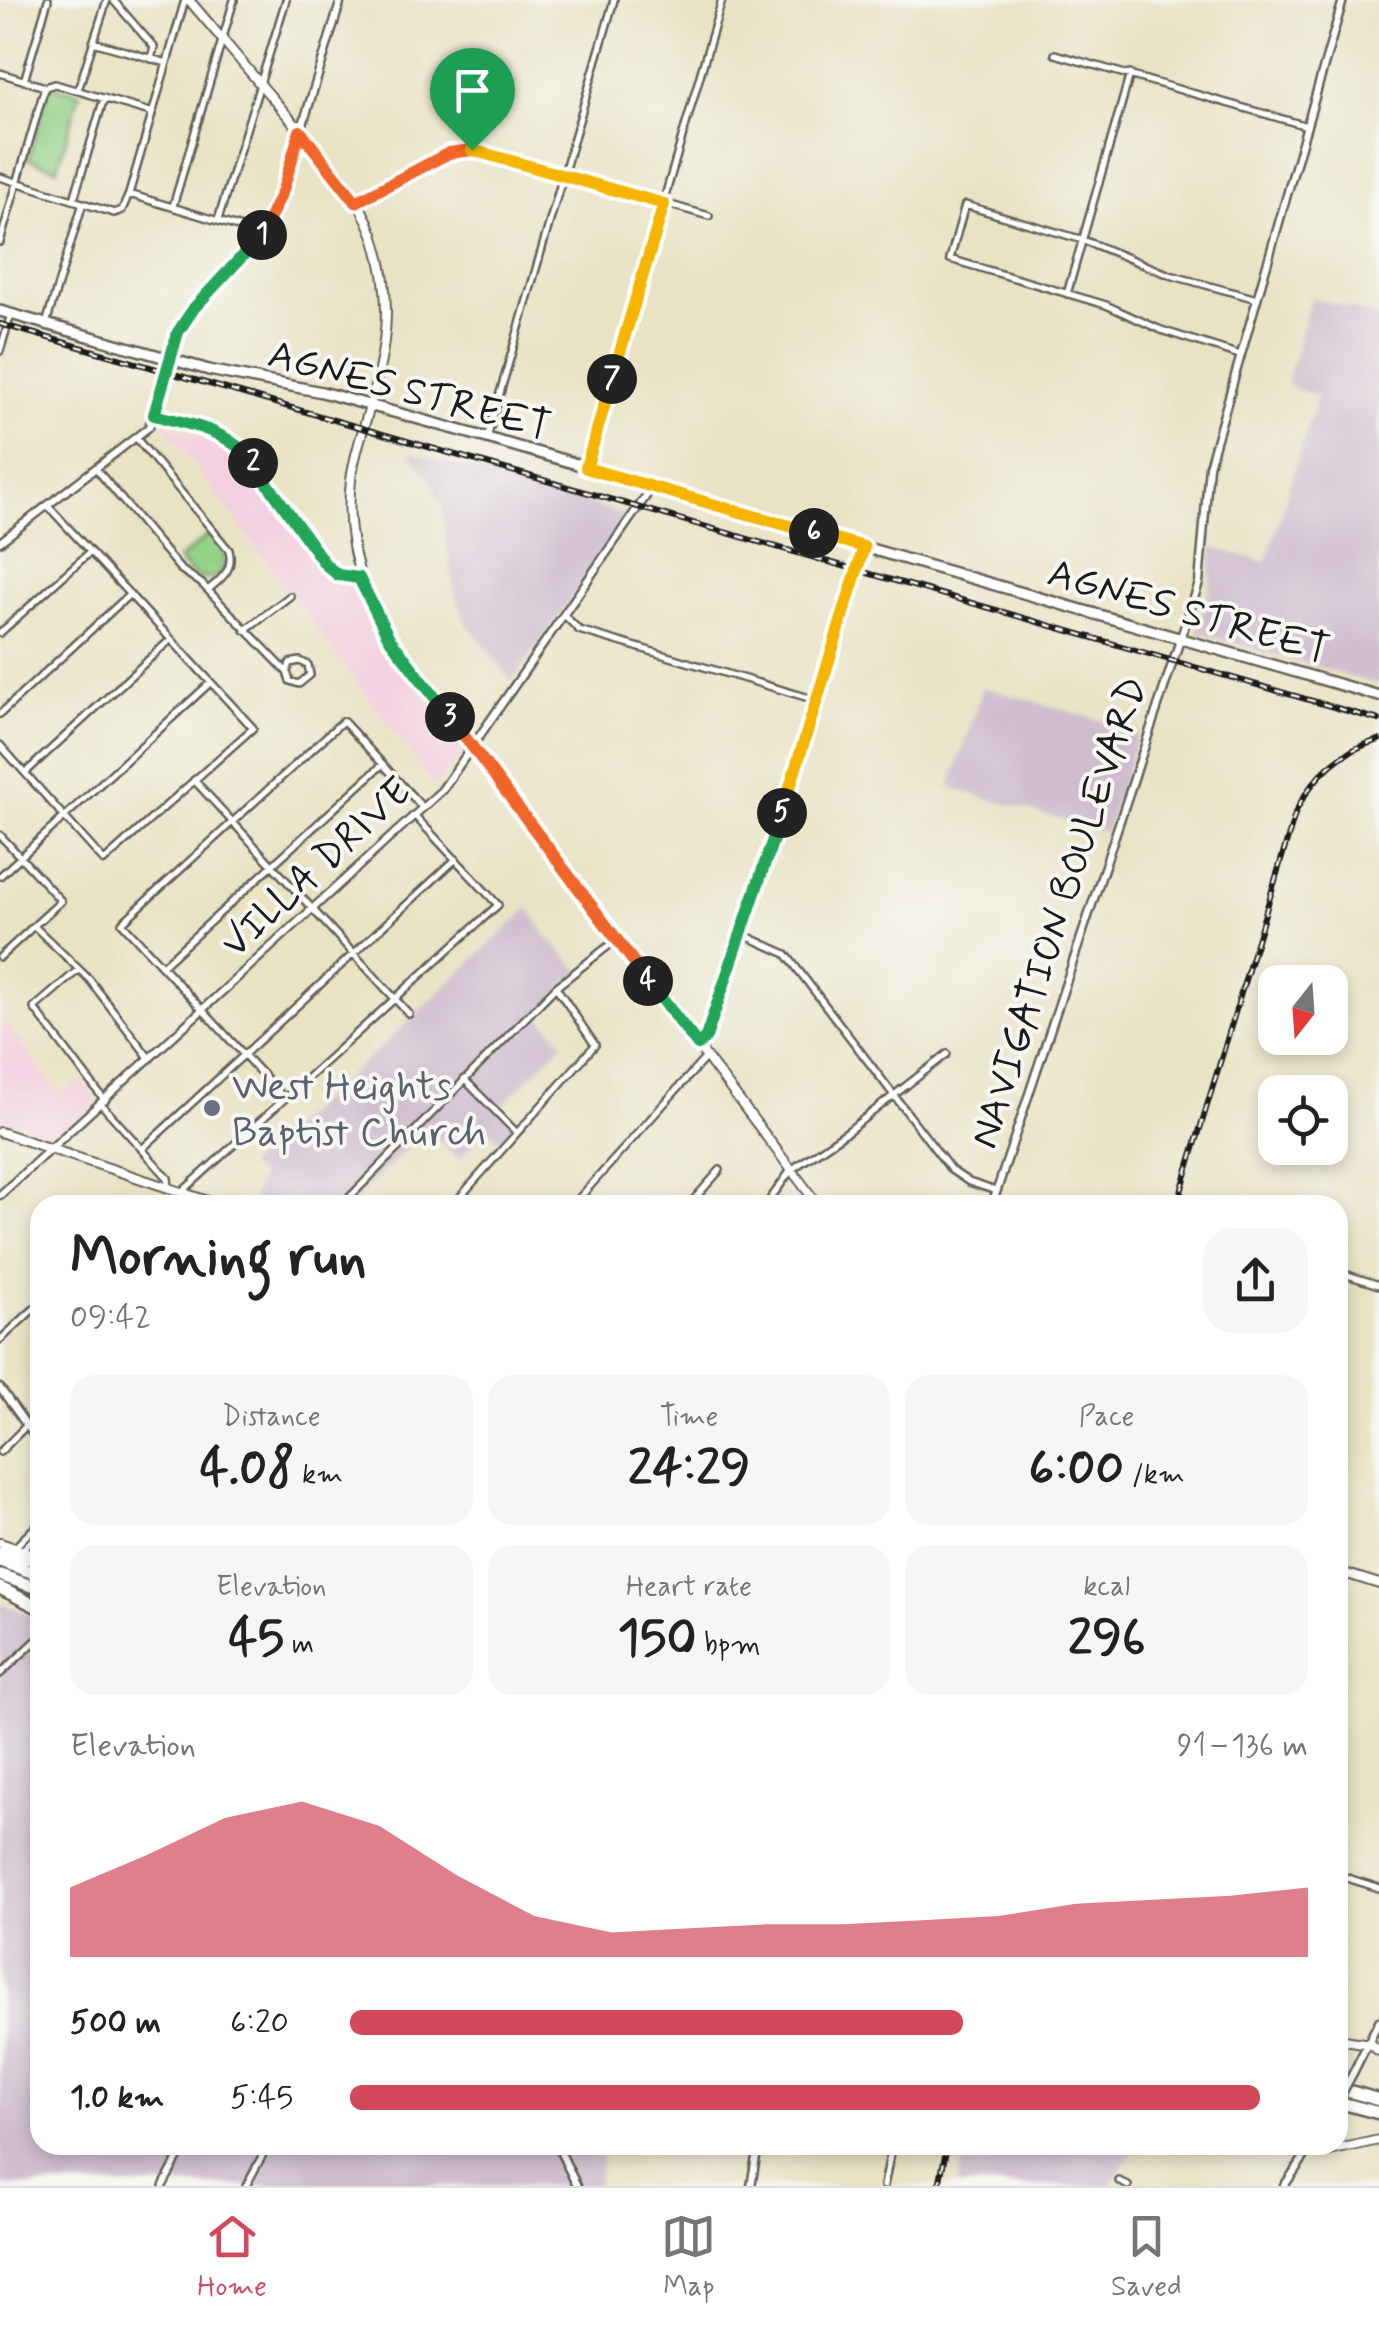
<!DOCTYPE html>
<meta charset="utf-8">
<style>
body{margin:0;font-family:Mynerve,sans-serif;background:#f6f6f6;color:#222;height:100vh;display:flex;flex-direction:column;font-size:38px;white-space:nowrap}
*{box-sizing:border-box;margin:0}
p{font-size:32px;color:#767676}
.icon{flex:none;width:55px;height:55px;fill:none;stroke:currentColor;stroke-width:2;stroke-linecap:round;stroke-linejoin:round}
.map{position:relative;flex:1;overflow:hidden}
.drawer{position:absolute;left:30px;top:1195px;width:1318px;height:960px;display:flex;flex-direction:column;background:#fff;border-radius:30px;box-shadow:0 5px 15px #0003}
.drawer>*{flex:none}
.needle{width:65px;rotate:197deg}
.controls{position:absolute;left:1258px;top:965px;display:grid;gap:20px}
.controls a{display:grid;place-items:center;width:90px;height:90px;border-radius:20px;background:#fff;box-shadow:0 5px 15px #0003;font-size:50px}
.pin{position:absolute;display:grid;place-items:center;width:85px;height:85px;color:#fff;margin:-102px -42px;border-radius:50% 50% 50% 0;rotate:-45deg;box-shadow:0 0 10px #0007}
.pin .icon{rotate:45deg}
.km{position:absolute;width:50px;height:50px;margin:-25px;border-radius:50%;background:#222;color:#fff;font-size:28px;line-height:50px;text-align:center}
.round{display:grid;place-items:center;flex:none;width:105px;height:105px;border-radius:30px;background:#f6f6f6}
.headline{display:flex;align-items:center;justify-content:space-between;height:170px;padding:0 40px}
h1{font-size:55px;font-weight:800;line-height:75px}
.metrics{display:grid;grid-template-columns:repeat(3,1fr);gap:15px;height:170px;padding:10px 40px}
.metrics div{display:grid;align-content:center;border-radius:25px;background:#f6f6f6;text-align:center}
.metrics b{font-size:50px;font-weight:800}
.metrics small{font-size:28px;font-weight:400}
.metrics p{font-size:28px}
.chart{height:280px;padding:20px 40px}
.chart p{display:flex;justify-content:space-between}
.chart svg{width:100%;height:180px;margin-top:10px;fill:#d1495b;opacity:.7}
ul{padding:0 40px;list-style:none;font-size:32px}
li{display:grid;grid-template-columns:160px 120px 1fr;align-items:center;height:75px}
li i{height:25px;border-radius:12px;background:#d1495b}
.menu{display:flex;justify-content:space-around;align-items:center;height:140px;border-top:2px solid #e0e0e0;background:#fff;font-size:28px;color:#767676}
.menu a{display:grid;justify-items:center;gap:5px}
.menu .current{color:#d1495b}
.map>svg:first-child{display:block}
.built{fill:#f3cfdf}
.industrial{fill:#cfbdce}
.green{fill:#94d288;stroke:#587752;stroke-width:2.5}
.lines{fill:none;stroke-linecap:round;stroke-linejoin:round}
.minor-casing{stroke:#646257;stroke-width:10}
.tertiary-casing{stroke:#646257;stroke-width:11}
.secondary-casing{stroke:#646257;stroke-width:12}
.primary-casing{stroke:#646257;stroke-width:14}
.motorway-casing{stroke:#646257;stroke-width:16}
.minor{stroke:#fff;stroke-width:5}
.tertiary{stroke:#fff;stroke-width:6}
.secondary{stroke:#fff;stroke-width:8}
.primary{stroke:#fff;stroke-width:9}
.motorway{stroke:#fff;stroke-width:11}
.rail-casing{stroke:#1c1c1c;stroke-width:6}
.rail{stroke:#f6f6f2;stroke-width:2.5;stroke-dasharray:8;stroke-linecap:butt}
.tertiary-bridge-casing{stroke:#646257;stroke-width:11;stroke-linecap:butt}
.tertiary-bridge{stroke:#fff;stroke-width:6}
.split-1-casing{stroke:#fff;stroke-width:20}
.split-2-casing{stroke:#fff;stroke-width:20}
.split-3-casing{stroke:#fff;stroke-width:20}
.split-4-casing{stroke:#fff;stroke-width:20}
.split-5-casing{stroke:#fff;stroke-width:20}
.split-6-casing{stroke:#fff;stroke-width:20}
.split-7-casing{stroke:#fff;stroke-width:20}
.split-8-casing{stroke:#fff;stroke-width:20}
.split-1{stroke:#f0652b;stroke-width:12}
.split-2{stroke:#22a559;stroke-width:12}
.split-3{stroke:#22a559;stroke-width:12}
.split-4{stroke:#f0652b;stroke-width:12}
.split-5{stroke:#22a559;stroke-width:12}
.split-6{stroke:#f5b400;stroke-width:12}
.split-7{stroke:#f5b400;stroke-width:12}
.split-8{stroke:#f5b400;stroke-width:12}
.worship-dot{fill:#6b7280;stroke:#f6f6f2;stroke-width:4}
.labels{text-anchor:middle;stroke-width:8;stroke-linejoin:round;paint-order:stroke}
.street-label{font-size:40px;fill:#1c1c1c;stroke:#f6f6f2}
.worship-label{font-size:40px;fill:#5b616d;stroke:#f6f6f2;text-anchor:start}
</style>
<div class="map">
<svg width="1379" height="2186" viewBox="0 0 1379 2186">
<rect width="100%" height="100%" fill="#f6f6f2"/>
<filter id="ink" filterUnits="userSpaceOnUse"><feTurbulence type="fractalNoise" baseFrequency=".01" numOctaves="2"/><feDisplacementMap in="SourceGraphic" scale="20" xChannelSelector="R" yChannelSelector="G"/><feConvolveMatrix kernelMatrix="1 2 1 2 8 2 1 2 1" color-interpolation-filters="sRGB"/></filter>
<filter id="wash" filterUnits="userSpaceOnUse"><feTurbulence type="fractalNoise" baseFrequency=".0048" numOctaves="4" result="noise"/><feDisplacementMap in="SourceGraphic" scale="40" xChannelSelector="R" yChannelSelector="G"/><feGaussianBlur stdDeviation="2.25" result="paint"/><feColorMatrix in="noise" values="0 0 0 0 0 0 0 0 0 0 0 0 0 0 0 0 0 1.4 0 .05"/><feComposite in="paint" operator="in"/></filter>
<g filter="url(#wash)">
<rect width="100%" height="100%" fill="#e9e3c4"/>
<path class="built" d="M 164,425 L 233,445 L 331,576 L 351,584 L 357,590 L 403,666 L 465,749 L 436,788 Z
M 0,1016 L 59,1093 L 83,1079 L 98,1101 L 55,1139 L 0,1120 Z"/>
<path class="industrial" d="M 1311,297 L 1379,317 L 1379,685 L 1196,632 L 1210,589 L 1212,547 L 1266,562 L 1317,396 L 1286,385 Z
M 409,452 L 629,516 L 512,682 L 465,620 L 454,592 L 442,508 L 433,484 Z
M 983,687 L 1139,731 L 1106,832 L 950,788 Z
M 529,908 L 546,935 L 580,971 L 539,1015 L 563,1043 L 501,1107 L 518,1125 L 503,1143 L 487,1128 L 459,1159 L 426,1129 L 350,1205 L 251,1205 L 260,1176 L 247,1166 L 378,1050 Z
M 0,1603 L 40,1618 L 40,2145 L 605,2145 L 596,2186 L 0,2186 Z
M 966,2145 L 1138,2145 L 1109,2186 L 957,2186 Z"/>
<path class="green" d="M 53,86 L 80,93 L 57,169 L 28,159 L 49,88 Z
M 211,533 L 223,548 L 226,563 L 219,575 L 205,580 L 191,573 L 178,560 Z"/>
</g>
<g filter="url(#ink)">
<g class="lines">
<defs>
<path id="minor" d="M 113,0 L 154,47 L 151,59
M 93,42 L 167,63
M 1055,54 L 1307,126
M 0,73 L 45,87 L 55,84 L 150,112
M 24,81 L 48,0
M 78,90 L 107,0
M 0,177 L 114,213 L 122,210 L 129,194 L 185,0
M 129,194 L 261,234
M 74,199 L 104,98
M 356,201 C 396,181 447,142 492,154 L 709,216
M 173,206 L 234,0
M 218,220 L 286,0
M 0,242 L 45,87
M 1067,294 L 1130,74
M 46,324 L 83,203
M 0,351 L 11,314
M 1240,355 L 1161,330 L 1106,305 L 950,259 L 965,205 L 1083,240 L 1170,275 L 1257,299
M 153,415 L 226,436 L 237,443 L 325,564 L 338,575 L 359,577
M 487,438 L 614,0
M 137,439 L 229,550 C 234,570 222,578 208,590
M 587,465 L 722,0
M 97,470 L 180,569 L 201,583 L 287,672 L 290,681 L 299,684 L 310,675 L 308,665 L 300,661 L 290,663 L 287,672
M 565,616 L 579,630 L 816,700
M 245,630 L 290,596
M 0,633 L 90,552
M 0,714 L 130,594
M 0,745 L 104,861 L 253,728 L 48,506
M 26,772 L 171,639
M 194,780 L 409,1014
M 0,835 L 61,901 L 0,957
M 0,876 L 210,683
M 34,926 L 89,979 L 150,1059
M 740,933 L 786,954 L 951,1170 L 969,1182 L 996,1191
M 162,966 L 383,764
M 78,970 L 34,1008 L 105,1101
M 698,1045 L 706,1037 L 778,826 L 864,547
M 464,1079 L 517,1133
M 284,1098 L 122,923 L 343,721 L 423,808
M 101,1104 L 168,1178 L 169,1188
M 142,1149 L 456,859
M 183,1191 L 498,905 L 415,816
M 342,1205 L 556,987 L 616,940
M 453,1205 L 595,1045 L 556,987
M 573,1205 L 707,1056
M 689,1205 L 720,1170
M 766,1205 L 791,1170 L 848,1131 L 947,1054
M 1338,1272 L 1379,1285
M 0,1340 L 40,1303
M 0,1452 L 27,1425
M 14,1548 L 40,1522
M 21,1551 L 40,1532
M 0,1674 L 40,1637
M 1338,1875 L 1379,1888
M 1119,2181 L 1128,2186
M 163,2186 L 185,2145
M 246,2186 L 268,2145
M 884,2186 L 892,2145"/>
<path id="tertiary" d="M 0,542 L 149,427 L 178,332 L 194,308 L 241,260 L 270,221 L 283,190 L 341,0
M 0,1195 L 442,790 L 653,486
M 992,1205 L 1199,583 L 1209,466 L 1343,0
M 0,1388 L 40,1444
M 1353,2073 L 1379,2021
M 557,2145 L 577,2186
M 751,2186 L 758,2145
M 1284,2186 L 1312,2146"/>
<path id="secondary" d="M 189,0 C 224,41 258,82 293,122 C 322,156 357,191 373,234 C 394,294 387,347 370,406 C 363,431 354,455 351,480 C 345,531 357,576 378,621 L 818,1205
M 0,1132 L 220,1205
M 0,1543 L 36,1555
M 1338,1571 L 1379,1584
M 1338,2039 L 1370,2044 L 1379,2051
M 1307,2145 L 1325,2152 L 1379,2140"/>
<path id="primary" d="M 0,311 L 209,370 L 322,392 L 487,438 L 1379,696"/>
<path id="motorway" d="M 0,1553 L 40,1561
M 0,1561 L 40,1575
M 0,1575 L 40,1589
M 0,1588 L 40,1608
M 1338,2088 L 1379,2100
M 1338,2102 L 1379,2113"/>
</defs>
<use href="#minor" class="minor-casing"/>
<use href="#tertiary" class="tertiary-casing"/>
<use href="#secondary" class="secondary-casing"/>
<use href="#primary" class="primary-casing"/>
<use href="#motorway" class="motorway-casing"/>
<use href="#minor" class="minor"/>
<use href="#tertiary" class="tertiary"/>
<use href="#secondary" class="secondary"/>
<use href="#primary" class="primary"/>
<use href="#motorway" class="motorway"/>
<defs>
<path id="rail" d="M 0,324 L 1379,720
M 1177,1205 L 1296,811 C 1313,776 1341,750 1379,740
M 939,2186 L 947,2145"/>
</defs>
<use href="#rail" class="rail-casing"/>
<use href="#rail" class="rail"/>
<defs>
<path id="tertiary-bridge" d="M 1338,2101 L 1353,2073"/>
</defs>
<use href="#tertiary-bridge" class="tertiary-bridge-casing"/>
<use href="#tertiary-bridge" class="tertiary-bridge"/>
</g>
</g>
<g class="lines" filter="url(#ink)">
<defs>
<path id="split-1" d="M 262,235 L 283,190 L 300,131 L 356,202 L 449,153 L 472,150"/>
<path id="split-2" d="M 253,463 C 230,430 191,425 154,415 L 178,332 L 194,308 L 262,235"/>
<path id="split-3" d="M 253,463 L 325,564 L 338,575 L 359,578 L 389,638 L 450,717"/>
<path id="split-4" d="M 450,717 L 648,981"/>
<path id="split-5" d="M 648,981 L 698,1045 L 706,1037 L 782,813"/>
<path id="split-6" d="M 782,813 L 864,547 L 814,533"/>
<path id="split-7" d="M 612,379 L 586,468 L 814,533"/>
<path id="split-8" d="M 472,150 L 664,204 L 612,379"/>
</defs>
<use href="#split-1" class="split-1-casing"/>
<use href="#split-2" class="split-2-casing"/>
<use href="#split-3" class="split-3-casing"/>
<use href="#split-4" class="split-4-casing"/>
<use href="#split-5" class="split-5-casing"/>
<use href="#split-6" class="split-6-casing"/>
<use href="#split-7" class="split-7-casing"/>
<use href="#split-8" class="split-8-casing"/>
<use href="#split-1" class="split-1"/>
<use href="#split-2" class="split-2"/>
<use href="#split-3" class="split-3"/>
<use href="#split-4" class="split-4"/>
<use href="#split-5" class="split-5"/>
<use href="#split-6" class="split-6"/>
<use href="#split-7" class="split-7"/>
<use href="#split-8" class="split-8"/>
</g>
<circle class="worship-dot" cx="212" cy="1108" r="10"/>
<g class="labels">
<g class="street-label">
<text transform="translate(410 389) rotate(15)" y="14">AGNES STREET</text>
<text transform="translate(1189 610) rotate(16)" y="14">AGNES STREET</text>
<text transform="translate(315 866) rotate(-43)" y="14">VILLA DRIVE</text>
<text transform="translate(1057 912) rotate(-72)" y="14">NAVIGATION BOULEVARD</text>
</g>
<g class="worship-label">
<text x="232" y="1099">West Heights<tspan x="232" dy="46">Baptist Church</tspan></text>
</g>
</g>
</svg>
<div class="controls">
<a><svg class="needle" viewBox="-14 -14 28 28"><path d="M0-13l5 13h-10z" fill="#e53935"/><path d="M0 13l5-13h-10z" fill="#767676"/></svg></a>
<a><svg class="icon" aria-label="locate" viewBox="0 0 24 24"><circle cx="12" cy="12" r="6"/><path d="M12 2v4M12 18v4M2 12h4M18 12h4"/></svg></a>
</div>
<div class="pin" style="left:472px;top:150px;background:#1e9e55"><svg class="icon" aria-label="arrive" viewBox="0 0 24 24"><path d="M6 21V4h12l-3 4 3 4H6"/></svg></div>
<b class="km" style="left:262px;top:235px">1</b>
<b class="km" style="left:253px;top:463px">2</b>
<b class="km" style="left:450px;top:717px">3</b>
<b class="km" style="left:648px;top:981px">4</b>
<b class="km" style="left:782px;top:813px">5</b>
<b class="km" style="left:814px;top:533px">6</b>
<b class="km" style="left:612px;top:379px">7</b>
<section class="drawer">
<div class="headline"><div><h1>Morning run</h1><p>09:42</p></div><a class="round"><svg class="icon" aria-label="share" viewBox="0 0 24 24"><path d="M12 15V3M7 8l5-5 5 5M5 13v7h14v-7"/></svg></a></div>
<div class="metrics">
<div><p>Distance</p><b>4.08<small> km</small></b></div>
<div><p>Time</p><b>24:29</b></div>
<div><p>Pace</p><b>6:00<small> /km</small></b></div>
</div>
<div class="metrics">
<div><p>Elevation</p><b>45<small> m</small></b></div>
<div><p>Heart rate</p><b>150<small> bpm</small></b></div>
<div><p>kcal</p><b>296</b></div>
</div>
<div class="chart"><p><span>Elevation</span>91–136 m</p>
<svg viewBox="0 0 160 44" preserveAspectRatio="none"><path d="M0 44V27L10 19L20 10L30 6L40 12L50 24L60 34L70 38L80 37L90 36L100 36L110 35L120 34L130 31L140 30L150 29L160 27V44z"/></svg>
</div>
<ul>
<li><b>500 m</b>6:20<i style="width:64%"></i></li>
<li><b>1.0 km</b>5:45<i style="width:95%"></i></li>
</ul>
</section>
</div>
<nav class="menu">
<a class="current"><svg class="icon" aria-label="home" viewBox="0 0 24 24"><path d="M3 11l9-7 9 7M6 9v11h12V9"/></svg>Home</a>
<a><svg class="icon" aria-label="map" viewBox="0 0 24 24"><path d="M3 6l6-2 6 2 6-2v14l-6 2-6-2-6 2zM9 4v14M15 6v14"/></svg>Map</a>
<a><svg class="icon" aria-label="saved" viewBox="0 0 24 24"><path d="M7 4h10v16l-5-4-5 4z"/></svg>Saved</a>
</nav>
